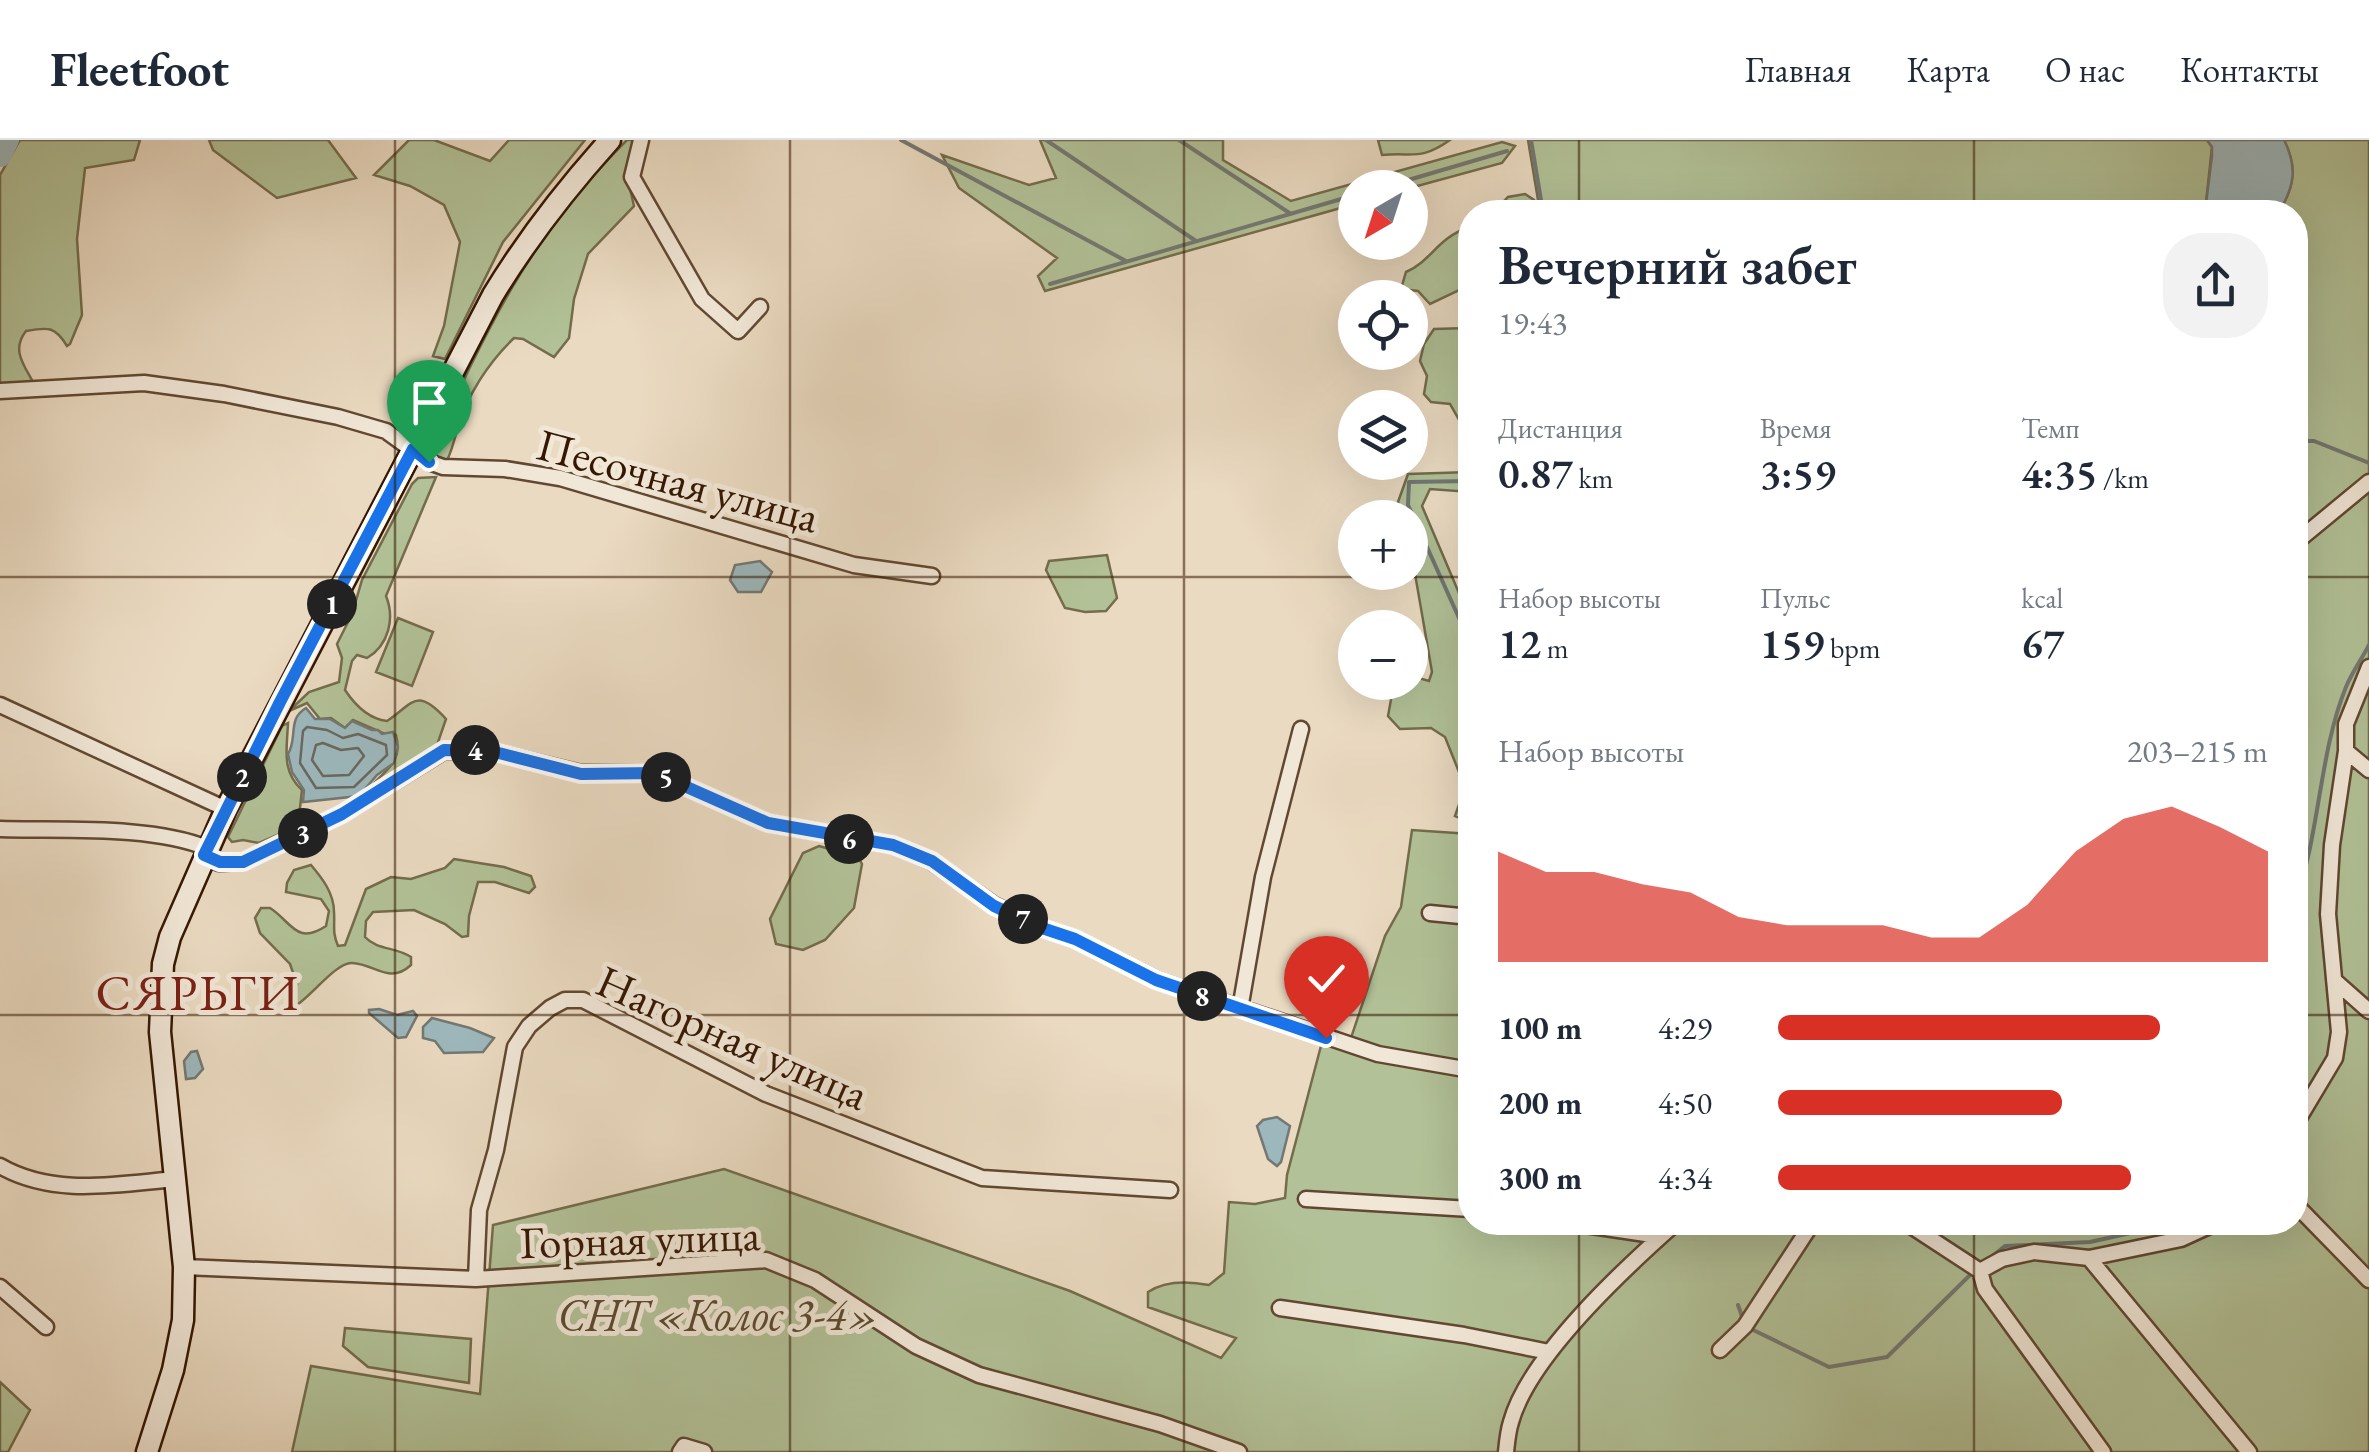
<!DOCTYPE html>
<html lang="ru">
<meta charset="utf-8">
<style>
body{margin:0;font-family:"EB Garamond",serif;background:#f2f2f3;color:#1f2937;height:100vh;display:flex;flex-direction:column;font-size:38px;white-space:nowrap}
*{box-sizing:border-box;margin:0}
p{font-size:32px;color:#747a83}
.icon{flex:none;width:55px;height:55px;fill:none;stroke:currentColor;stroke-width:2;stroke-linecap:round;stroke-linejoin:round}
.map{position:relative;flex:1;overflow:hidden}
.sheet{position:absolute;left:1458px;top:60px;width:850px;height:1035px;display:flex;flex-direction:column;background:#fff;border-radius:40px;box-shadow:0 10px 40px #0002}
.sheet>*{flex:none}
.needle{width:65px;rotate:219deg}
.tools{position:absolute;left:1338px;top:30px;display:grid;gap:20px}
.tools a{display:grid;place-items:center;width:90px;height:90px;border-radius:50%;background:#fff;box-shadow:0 10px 40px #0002;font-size:50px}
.pin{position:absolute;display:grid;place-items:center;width:85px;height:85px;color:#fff;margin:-102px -42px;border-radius:50% 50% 50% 0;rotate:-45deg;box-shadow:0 0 10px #0007}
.pin .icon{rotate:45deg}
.km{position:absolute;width:50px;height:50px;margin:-25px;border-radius:50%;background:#222;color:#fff;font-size:28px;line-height:50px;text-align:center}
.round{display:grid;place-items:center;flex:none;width:105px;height:105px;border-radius:40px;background:#f2f2f3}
.summary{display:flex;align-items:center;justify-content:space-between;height:170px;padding:0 40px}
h1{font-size:55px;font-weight:600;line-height:75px}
.figures{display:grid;grid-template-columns:repeat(3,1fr);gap:15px;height:170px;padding:10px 40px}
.figures div{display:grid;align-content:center}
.figures b{font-size:42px;font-weight:600}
.figures small{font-size:28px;font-weight:400}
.figures p{font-size:28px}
.chart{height:280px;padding:20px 40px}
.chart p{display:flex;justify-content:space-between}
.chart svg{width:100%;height:180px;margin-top:10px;fill:#d93025;opacity:.7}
ul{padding:0 40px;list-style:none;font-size:32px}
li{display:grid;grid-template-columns:160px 120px 1fr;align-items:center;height:75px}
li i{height:25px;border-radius:12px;background:#d93025}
header{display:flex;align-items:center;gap:60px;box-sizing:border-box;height:140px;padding:0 50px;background:#fff;border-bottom:2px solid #e0e1e3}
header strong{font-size:48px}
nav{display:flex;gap:55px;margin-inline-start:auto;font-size:35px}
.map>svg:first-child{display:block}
.green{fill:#b2c197;stroke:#746c4c;stroke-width:2.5}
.water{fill:#9db8bd;stroke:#737872;stroke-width:2.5}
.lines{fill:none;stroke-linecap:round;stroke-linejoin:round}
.shore{stroke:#696860;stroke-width:2.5}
.stream{stroke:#737872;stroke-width:4}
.river{stroke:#9db8bd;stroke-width:22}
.street-casing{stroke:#624832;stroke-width:19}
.secondary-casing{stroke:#351702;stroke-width:25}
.street{stroke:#f1e7d7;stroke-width:14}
.secondary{stroke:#f1e7d7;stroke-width:20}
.route-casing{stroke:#fff;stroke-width:20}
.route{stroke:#1a73e8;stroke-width:12}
.grid{fill:none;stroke:#351702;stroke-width:2.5;stroke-opacity:0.55}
.labels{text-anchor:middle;stroke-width:10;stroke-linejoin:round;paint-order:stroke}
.street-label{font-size:45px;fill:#351702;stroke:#f1e7d7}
.park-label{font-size:45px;font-style:italic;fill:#5a4a2f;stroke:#f1e7d7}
.quarter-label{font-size:50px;letter-spacing:2.5px;fill:#7a1f14;stroke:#f1e7d7}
</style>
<header>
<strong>Fleetfoot</strong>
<nav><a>Главная</a><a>Карта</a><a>О нас</a><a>Контакты</a></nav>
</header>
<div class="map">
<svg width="2369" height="1312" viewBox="0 0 2369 1312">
<rect width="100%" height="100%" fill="#eadac1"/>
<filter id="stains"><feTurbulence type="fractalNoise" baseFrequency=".002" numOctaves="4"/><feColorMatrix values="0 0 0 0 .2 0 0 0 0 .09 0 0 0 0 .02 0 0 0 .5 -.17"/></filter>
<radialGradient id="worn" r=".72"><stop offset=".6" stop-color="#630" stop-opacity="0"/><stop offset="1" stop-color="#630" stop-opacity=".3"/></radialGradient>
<path class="green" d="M 20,0 L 140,0 L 134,20 L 85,28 L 77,99 L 82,175 L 70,204 L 67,206 C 55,186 48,187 26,191 C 11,210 24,225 33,242 L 0,246 L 0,35 Z
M 209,0 L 328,0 L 356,38 L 277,58 L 213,10 Z
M 409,0 L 434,0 L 490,21 L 509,0 L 585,0 L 503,102 L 445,219 L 433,216 L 444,186 L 460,102 L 444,65 L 410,46 L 374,35 Z
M 627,0 L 634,0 L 626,31 L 634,66 L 588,114 L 574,159 L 569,198 L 554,217 L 523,199 L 514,198 C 489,222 467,255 458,288 C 453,302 452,313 444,326 L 432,309 C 488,186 529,97 627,0 Z
M 1040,0 L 1223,0 L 1223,20 L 1291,61 L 1502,2 L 1515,6 L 1502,23 L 1410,48 L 1355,48 L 1355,64 L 1045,151 L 1038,136 L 1057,118 L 959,48 L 942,15 L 1029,45 L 1056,38 Z
M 1378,0 L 1450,0 C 1420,21 1414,12 1382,15 Z
M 1528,0 L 2207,0 L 2212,7 L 2205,72 L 1540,72 Z
M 2284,0 L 2369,0 L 2369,1312 L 292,1312 L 311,1226 L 480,1254 L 493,1085 L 724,1029 L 1070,1151 L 1221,1218 L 1236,1198 L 1148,1167 L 1148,1152 C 1166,1140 1188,1141 1209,1145 L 1224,1133 L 1229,1062 L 1255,1064 L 1285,1058 L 1287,1035 L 1322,902 L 1347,910 L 1385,796 L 1401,767 L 1412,690 L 1470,694 L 1470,1082 L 2295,1082 L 2295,72 L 2279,72 C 2294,47 2298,28 2284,0 Z
M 1525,54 L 1534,60 L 1533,72 L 1494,72 L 1508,57 Z
M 1470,87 L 1470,145 L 1430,164 L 1418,151 L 1401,149 L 1406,132 C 1433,120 1436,98 1470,87 Z
M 1468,188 L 1470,284 L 1462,285 L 1450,264 L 1431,262 L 1424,254 L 1427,236 L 1420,221 L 1424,204 L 1434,189 Z
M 1470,332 L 1470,352 L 1430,349 L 1422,366 L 1470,479 L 1470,682 L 1455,676 L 1465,647 L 1445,597 L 1431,588 L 1400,589 L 1388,576 L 1394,543 L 1410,542 L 1410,530 L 1415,537 L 1429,541 L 1432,532 L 1410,405 L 1410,378 L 1403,377 L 1398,362 L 1408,334 Z
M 436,337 L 386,456 C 395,478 389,505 367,518 L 357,515 L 352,521 L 345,550 C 355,565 369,579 387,581 C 413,564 416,546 446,579 L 435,611 L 367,651 C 382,631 404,625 396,595 L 385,594 L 353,580 L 345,588 L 331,578 L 320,579 L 307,563 L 289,571 L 309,552 L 339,542 L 342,518 L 337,504 L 352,474 L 362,440 L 412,344 L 418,338 Z
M 1107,415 L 1117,458 L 1106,471 L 1085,472 L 1065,468 L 1046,430 L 1049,421 Z
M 398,478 L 433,492 L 412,546 L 376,532 Z
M 288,583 C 287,609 281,631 302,650 L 298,686 L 259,703 L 243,700 L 232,702 L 228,697 L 282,586 Z
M 819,706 L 858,717 L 862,724 L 854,768 L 825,800 L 803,810 L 776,804 L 770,779 L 803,713 Z
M 454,719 L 504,727 L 531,736 L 535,747 L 529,753 L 495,742 L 478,742 L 469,776 L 468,796 L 462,797 L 445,784 L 414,770 L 373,772 L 366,781 L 365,797 C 377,810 396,807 411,817 L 411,825 C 389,845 376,824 352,823 C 336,822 310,858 295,866 L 291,853 L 297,844 L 290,824 L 260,793 L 255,778 L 261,768 L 270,768 C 291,781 296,806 326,786 L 329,771 L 321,759 L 286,752 L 287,743 L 294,730 L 311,725 C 322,738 334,753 334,772 C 335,786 332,792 338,806 L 345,805 L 366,749 L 391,737 L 411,739 L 445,728 Z
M 345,1188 L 471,1199 L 469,1243 L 368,1227 L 343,1206 Z
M 0,1242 L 30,1270 L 8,1312 L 0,1312 Z"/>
<path class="water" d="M 2207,0 L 2284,0 C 2298,28 2294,47 2279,72 L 2205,72 L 2212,16 L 2212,7 Z
M 760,421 L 772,432 L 761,452 L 738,452 L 730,440 L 735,425 Z
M 306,568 L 315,579 L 330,579 L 345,588 L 352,581 L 372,590 L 378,590 L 382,594 L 393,592 L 398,607 L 394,623 L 377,635 L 359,656 L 303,662 L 304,650 L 292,632 L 288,614 C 298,598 287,579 306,568 Z
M 379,869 L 397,875 L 413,871 L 417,876 L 406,897 L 398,898 L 369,873 L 369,870 Z
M 432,878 L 470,888 L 494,898 L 483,912 L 444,913 L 435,901 L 423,898 L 423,887 Z
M 197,911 L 203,929 L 195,938 L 186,939 L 184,921 L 191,912 Z
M 1277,977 L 1290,986 L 1281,1022 L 1277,1026 L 1268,1019 L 1257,986 L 1263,980 Z"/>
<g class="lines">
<path class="shore" d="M 307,587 L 327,590 L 343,598 L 358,594 L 386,605 L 387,615 L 354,647 L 316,648 L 300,623 L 303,591 Z
M 323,603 L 341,610 L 358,608 L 364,616 L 349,635 L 323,636 L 312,620 L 316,605 Z"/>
<path class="stream" d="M 901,0 L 1126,121
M 1046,0 L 1196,101
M 1179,0 L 1291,74
M 1531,0 L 1543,72
M 1381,48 L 1507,11
M 1050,144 L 1355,55
M 2295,301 L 2314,301 L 2369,323
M 1470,341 L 1409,342 L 1408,365 L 1464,489 L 1470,495
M 2295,762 C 2320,694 2319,613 2346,547 C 2352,532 2362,519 2369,505
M 1991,1117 L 2005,1106 L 2090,1102 L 2180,1082
M 1738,1165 L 1743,1179
M 1747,1187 L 1829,1227 L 1887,1217 L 1969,1136"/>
<path class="river" d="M 0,16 L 8,0"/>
<defs>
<path id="street" d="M 641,0 L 632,37 L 702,159 L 738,191 L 760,167
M 0,251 L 144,243 L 224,254 L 338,277 L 386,291 L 429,322 L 443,327 L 505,329 L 560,338 L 854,425 L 932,436
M 2295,403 L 2369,342
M 0,565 L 226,669
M 2346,611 L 2369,630
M 0,689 C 61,691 151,685 207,708
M 204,715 L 219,723 L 243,722 L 342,674 L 444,611 L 491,611 L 581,633 L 655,633 L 768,683 L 893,705 L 931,721 L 994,765 L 1039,787 L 1075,799 L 1157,840 L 1378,914 L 1470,930
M 1430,773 L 1470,777
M 2334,840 L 2369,871
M 1240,869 L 1263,737 L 1301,589
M 2295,985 L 2335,918 L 2339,892 L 2328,774 L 2332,705 L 2346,611 L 2346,584 L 2369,527
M 0,1026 C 54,1057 117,1044 176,1039
M 1306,1059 L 1470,1069
M 2295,1064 L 2369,1140
M 1565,1082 L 1659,1096
M 1905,1082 L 1980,1131 L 2002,1119 L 2034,1112 L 2089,1118 L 2181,1099 L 2218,1082
M 2089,1118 L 2249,1312
M 184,1127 L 476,1139 L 766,1120 L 815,1140 L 916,1206 L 979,1235 L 1160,1284 L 1239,1312
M 1980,1131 L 1985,1149 L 2103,1312
M 476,1139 L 479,1070 L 496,1010 L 515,907 L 529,886 L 550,868 L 565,860 L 583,860 L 766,954 L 982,1038 L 1170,1050
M 0,1147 L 46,1187
M 1280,1168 L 1464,1195 L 1549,1212
M 1720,1210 L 1745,1186 L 1813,1082
M 680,1312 L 684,1306 L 704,1312
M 1506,1312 C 1507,1302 1508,1291 1511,1282 C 1529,1216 1626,1127 1677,1082"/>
<path id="secondary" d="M 147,1312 L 173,1230 L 183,1180 L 184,1127 L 160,892 L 163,824 L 170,797 L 226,669 L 493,155 C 527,99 566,49 610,0"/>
</defs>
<use href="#street" class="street-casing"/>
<use href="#secondary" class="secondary-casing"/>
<use href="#street" class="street"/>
<use href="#secondary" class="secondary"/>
</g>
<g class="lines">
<defs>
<path id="route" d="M 429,322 L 413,309 L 280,562 L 204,715 L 220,722 L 243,722 L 342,674 L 444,610 L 491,611 L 581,634 L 655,633 L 768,683 L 893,705 L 932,721 L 994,766 L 1039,787 L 1075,799 L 1156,840 L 1326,898"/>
</defs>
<use href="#route" class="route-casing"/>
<use href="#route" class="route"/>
</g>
<path class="grid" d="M 395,0 L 395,1312M 790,0 L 790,1312M 1184,0 L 1184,1312M 1579,0 L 1579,72M 1974,0 L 1974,72M 0,437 L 1470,437M 2295,437 L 2369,437M 0,875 L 1470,875M 2295,875 L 2369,875M 1579,1082 L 1579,1312M 1974,1082 L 1974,1312"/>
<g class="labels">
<g class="street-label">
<text transform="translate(678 340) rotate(15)" y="16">Песочная улица</text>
<text transform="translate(733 897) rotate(24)" y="16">Нагорная улица</text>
<text transform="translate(640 1098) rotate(-2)" y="16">Горная улица</text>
</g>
<g class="park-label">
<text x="718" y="1190">СНТ «Колос 3-4»</text>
</g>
<g class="quarter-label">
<text x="198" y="870">СЯРЬГИ</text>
</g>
</g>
<rect width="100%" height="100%" filter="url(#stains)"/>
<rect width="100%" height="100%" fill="url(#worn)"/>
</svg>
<div class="tools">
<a><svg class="needle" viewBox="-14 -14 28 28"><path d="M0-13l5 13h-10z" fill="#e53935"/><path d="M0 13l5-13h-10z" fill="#747a83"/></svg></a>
<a><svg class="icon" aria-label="locate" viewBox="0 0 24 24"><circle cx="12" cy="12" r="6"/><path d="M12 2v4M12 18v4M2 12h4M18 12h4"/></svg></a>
<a><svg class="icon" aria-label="layers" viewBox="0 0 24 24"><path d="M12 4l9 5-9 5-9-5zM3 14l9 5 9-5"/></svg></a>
<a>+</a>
<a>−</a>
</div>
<div class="pin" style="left:429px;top:322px;background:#1e9e55"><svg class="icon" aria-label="arrive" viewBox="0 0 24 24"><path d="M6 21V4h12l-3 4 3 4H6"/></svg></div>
<div class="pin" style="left:1326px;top:898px;background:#d93025"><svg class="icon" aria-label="check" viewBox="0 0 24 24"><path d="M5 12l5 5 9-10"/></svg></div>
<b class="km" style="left:332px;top:464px">1</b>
<b class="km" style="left:242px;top:637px">2</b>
<b class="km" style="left:303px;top:693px">3</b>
<b class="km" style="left:475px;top:610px">4</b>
<b class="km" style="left:666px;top:637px">5</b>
<b class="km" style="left:849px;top:699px">6</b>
<b class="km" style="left:1023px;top:779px">7</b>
<b class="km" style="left:1202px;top:856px">8</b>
<section class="sheet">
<div class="summary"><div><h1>Вечерний забег</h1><p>19:43</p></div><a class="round"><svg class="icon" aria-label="share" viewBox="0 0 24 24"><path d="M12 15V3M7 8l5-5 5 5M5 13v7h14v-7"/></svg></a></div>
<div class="figures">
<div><p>Дистанция</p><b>0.87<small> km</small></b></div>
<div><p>Время</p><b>3:59</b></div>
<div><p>Темп</p><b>4:35<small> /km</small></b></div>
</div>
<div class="figures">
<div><p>Набор высоты</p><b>12<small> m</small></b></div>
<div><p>Пульс</p><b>159<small> bpm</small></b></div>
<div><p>kcal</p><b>67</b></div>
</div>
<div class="chart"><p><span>Набор высоты</span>203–215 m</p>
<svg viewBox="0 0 160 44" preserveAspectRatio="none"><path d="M0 44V17L10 22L20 22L30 25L40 27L50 33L60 35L70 35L80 35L90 38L100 38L110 30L120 17L130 9L140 6L150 11L160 17V44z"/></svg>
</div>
<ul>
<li><b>100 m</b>4:29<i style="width:78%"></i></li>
<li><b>200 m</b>4:50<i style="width:58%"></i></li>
<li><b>300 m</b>4:34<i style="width:72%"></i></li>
</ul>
</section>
</div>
